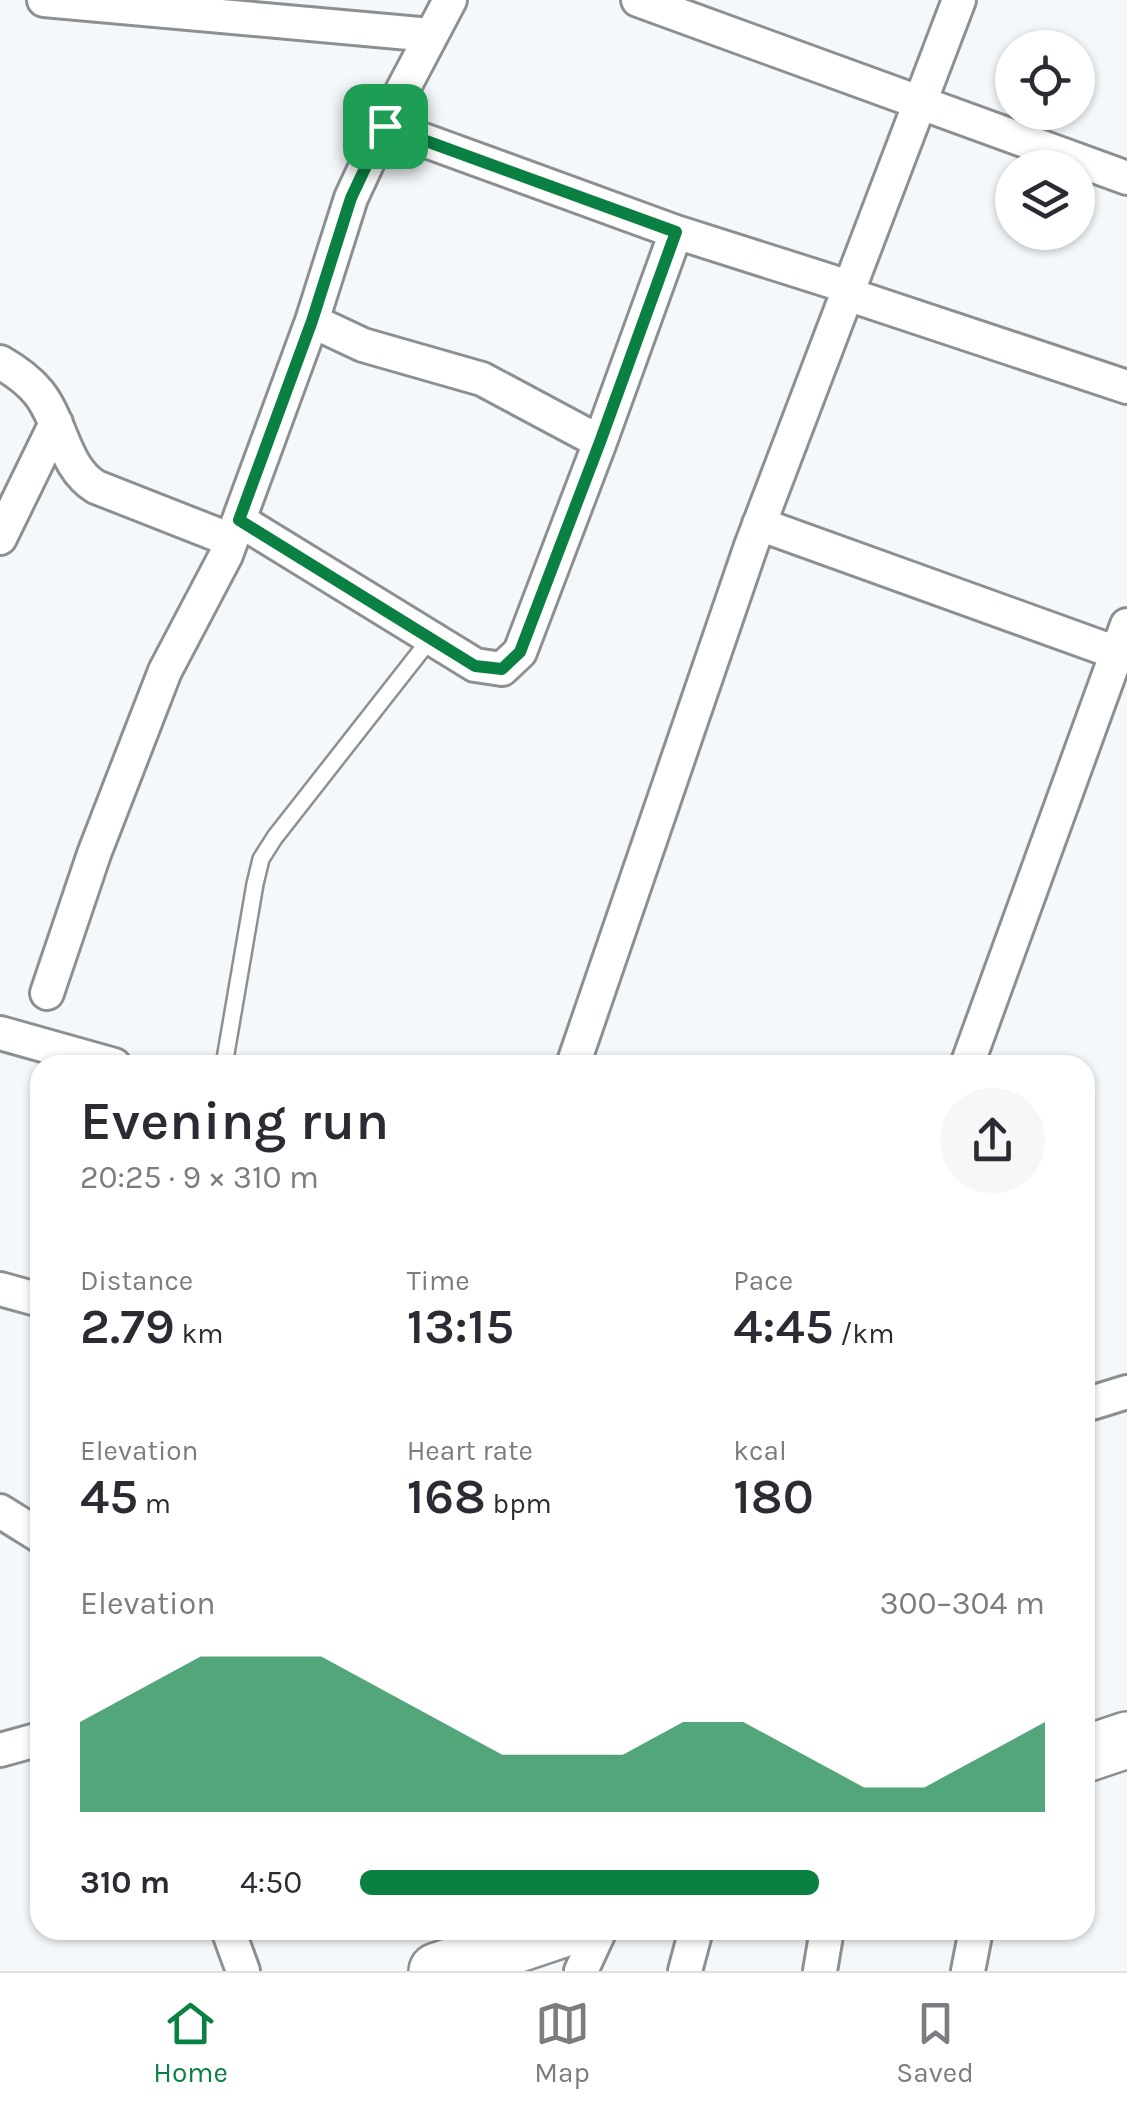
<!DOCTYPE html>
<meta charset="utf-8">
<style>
body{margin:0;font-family:Karla,sans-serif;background:#f7f7f7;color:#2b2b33;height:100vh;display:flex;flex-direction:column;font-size:38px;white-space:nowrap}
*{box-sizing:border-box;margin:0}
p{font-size:32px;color:#7c7c81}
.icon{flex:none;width:55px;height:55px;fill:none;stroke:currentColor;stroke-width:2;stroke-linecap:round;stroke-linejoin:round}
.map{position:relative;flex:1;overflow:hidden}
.panel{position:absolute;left:30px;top:1055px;width:1065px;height:885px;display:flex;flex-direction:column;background:#fff;border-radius:30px;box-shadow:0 2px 8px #0004}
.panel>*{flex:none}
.fabs{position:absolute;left:995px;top:30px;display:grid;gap:20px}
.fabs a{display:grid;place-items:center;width:100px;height:100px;border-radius:50%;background:#fff;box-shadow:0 2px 8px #0004;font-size:50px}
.pin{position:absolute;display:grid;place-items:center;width:85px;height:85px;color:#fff;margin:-42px;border-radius:20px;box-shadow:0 5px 15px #0006}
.round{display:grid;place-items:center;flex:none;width:105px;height:105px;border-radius:52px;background:#f7f7f7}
.head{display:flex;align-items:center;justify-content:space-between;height:170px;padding:0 50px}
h1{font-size:55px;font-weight:600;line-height:75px}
.stats{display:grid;grid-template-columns:repeat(3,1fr);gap:15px;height:170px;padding:10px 50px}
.stats div{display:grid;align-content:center}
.stats b{font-size:50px;font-weight:600}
.stats small{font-size:28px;font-weight:400}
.stats p{font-size:28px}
.chart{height:280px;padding:20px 50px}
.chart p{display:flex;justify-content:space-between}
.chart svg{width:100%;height:180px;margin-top:10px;fill:#0b8043;opacity:.7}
ul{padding:0 50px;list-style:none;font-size:32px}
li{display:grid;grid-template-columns:160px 120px 1fr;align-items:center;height:75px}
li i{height:25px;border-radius:12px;background:#0b8043}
.tab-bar{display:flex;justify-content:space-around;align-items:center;height:140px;border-top:2px solid #e1e1e2;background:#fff;font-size:28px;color:#7c7c81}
.tab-bar a{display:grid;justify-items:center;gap:5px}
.tab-bar .on{color:#0b8043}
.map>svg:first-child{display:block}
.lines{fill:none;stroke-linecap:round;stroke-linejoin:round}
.lane-casing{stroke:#8d9093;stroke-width:20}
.street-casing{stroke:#8d9093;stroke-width:38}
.highway-casing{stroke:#8d9093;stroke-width:60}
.lane{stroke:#fff;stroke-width:15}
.street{stroke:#fff;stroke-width:32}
.highway{stroke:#fff;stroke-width:55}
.route-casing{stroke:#fff;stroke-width:20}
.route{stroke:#0b8043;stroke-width:12}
</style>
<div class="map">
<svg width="1127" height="1971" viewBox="0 0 1127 1971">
<rect width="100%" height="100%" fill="#f4f8fb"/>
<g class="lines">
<defs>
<path id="lane" d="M 224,1065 L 255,884 L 261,859 L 275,837 L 431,638"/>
<path id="street" d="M 44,0 L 431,35
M 638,0 L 1127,178
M 385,126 L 676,232
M 847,294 L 1127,387
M 312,321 L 351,198 L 392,110 L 450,0
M 0,362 C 14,370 28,380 38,392 C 62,421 63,467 96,487 L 231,540
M 239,520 L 475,665 L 502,669 L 520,652 L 600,442 L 676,232 L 849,287
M 759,524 L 1117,653
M 0,538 L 56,423
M 47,993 L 94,854 L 165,671 L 226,555 L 312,321 L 363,345 L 482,379 L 600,442
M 0,1033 L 114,1065
M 573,1065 L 751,546 L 959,0
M 967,1065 L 1127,625
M 0,1289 L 40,1300
M 1085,1405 L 1127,1392
M 0,1511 L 40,1536
M 0,1750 L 40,1739
M 228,1930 L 243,1971
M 581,1971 L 600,1930
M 685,1971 L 696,1930
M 820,1971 L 827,1930
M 968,1971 L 976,1930"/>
<path id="highway" d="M 1085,1754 L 1127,1740
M 437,1971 L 560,1930"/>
</defs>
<use href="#lane" class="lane-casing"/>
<use href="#street" class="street-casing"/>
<use href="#highway" class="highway-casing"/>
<use href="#lane" class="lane"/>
<use href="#street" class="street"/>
<use href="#highway" class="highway"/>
</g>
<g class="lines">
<defs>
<path id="route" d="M 385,126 L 676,232 L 600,442 L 520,652 L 502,669 L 475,666 L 239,520 L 312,321 L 351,198 Z"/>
</defs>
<use href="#route" class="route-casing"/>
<use href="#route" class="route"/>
</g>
</svg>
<div class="fabs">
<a><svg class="icon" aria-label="locate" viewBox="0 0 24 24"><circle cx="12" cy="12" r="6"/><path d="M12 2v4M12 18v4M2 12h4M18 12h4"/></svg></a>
<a><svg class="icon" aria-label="layers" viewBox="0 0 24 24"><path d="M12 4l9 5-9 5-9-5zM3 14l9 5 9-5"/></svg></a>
</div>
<div class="pin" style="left:385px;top:126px;background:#1e9e55"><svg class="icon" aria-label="arrive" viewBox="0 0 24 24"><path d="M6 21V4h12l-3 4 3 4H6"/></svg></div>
<section class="panel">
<div class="head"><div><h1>Evening run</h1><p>20:25 · 9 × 310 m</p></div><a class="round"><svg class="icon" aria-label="share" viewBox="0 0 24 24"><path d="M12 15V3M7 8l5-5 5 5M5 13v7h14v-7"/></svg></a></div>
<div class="stats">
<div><p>Distance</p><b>2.79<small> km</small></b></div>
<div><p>Time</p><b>13:15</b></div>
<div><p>Pace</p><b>4:45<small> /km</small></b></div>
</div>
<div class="stats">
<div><p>Elevation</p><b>45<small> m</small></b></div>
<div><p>Heart rate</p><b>168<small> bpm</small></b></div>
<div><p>kcal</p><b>180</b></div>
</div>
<div class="chart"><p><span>Elevation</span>300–304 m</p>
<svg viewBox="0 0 160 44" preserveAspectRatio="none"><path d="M0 44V22L10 14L20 6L30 6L40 6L50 14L60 22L70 30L80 30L90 30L100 22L110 22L120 30L130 38L140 38L150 30L160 22V44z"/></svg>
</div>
<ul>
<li><b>310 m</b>4:50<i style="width:67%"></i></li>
</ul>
</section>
</div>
<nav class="tab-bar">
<a class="on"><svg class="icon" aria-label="home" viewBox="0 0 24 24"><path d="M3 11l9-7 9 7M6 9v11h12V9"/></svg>Home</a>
<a><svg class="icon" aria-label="map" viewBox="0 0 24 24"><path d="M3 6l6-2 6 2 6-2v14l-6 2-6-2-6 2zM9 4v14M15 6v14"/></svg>Map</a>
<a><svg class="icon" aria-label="saved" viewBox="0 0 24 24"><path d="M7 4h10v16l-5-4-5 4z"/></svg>Saved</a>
</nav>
